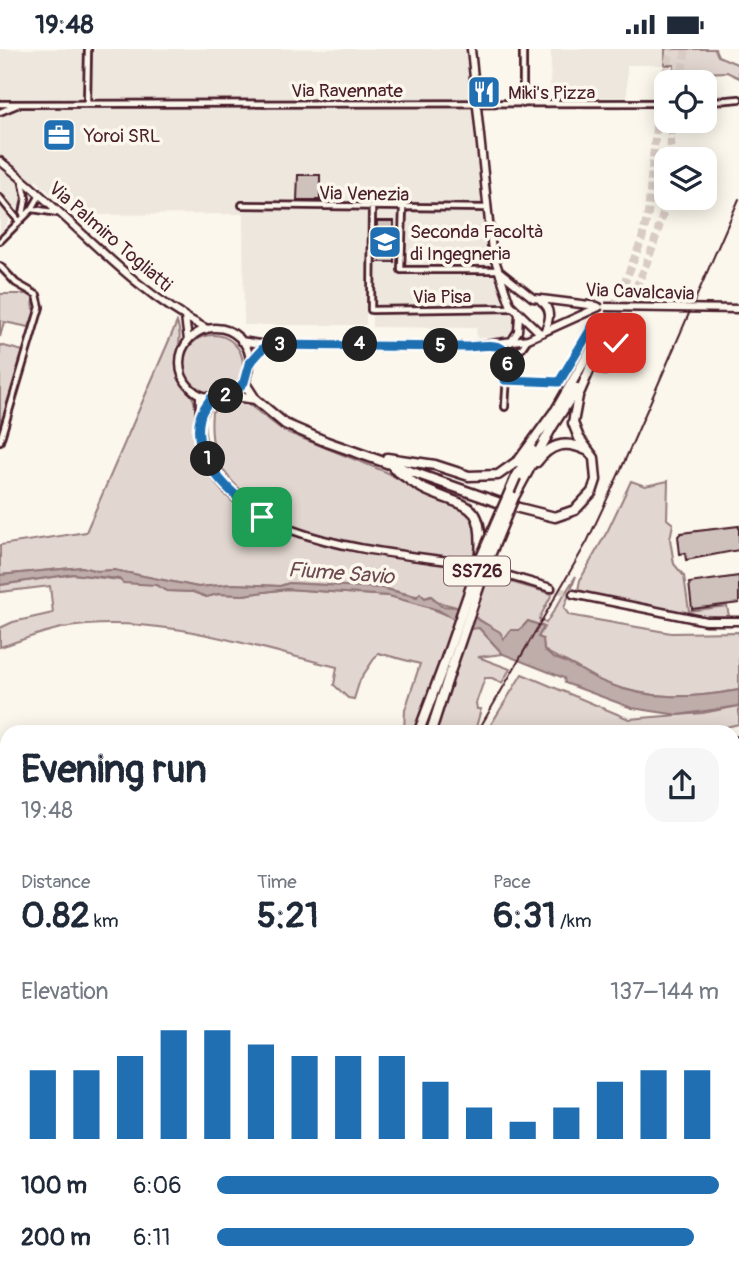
<!DOCTYPE html>
<meta charset="utf-8">
<style>
body{margin:0;font-family:Pangolin,sans-serif;background:#f6f6f7;color:#1f2937;height:100vh;display:flex;flex-direction:column;font-size:26px;white-space:nowrap}
*{box-sizing:border-box;margin:0}
p{font-size:23px;color:#747a83}
.icon{flex:none;width:38px;height:38px;fill:none;stroke:currentColor;stroke-width:2;stroke-linecap:round;stroke-linejoin:round}
.map{position:relative;flex:1;overflow:hidden}
.details{position:absolute;left:0px;top:676px;width:740px;height:555px;display:flex;flex-direction:column;background:#fff;border-radius:21px 21px 0 0;box-shadow:0 4px 18px #0003}
.details>*{flex:none}
.buttons{position:absolute;left:654px;top:21px;display:grid;gap:14px}
.buttons a{display:grid;place-items:center;width:63px;height:63px;border-radius:14px;background:#fff;box-shadow:0 4px 18px #0003;font-size:35px}
.pin{position:absolute;display:grid;place-items:center;width:60px;height:60px;color:#fff;margin:-30px;border-radius:14px;box-shadow:0 4px 10px #0006}
.km{position:absolute;width:35px;height:35px;margin:-18px;border-radius:50%;background:#222;color:#fff;font-size:19px;line-height:35px;text-align:center}
.round{display:grid;place-items:center;flex:none;width:74px;height:74px;border-radius:21px;background:#f6f6f7}
.overview{display:flex;align-items:center;justify-content:space-between;height:119px;padding:0 21px}
h1{font-size:38px;font-weight:800;line-height:52px}
.metrics{display:grid;grid-template-columns:repeat(3,1fr);gap:10px;height:119px;padding:7px 21px}
.metrics div{display:grid;align-content:center}
.metrics b{font-size:35px;font-weight:800}
.metrics small{font-size:19px;font-weight:400}
.metrics p{font-size:19px}
.chart{height:196px;padding:14px 21px}
.chart p{display:flex;justify-content:space-between}
.chart svg{width:100%;height:126px;margin-top:7px;stroke:#1f6fb2;stroke-width:6}
ul{padding:0 21px;list-style:none;font-size:23px}
li{display:grid;grid-template-columns:112px 84px 1fr;align-items:center;height:52px}
li i{height:18px;border-radius:9px;background:#1f6fb2}
.status{display:flex;justify-content:space-between;align-items:center;height:49px;padding:0 35px;background:#fff;direction:ltr}
.status svg{height:19px;fill:currentColor}
.map>svg:first-child{display:block}
.built{fill:#eee7de}
.green{fill:#e2d7d0;stroke:#967b7e;stroke-width:2}
.water{fill:#bfadaa;stroke:#907477;stroke-width:2}
.lines{fill:none;stroke-linecap:round;stroke-linejoin:round}
.stream{stroke:#907477;stroke-width:2}
.building{fill:#cfc2bc;stroke:#4a1f2b;stroke-width:2}
.secondary-tunnel{stroke:#d8ccc5;stroke-width:6;stroke-dasharray:6 3;stroke-linecap:butt}
.highway-tunnel{stroke:#d8ccc5;stroke-width:8;stroke-dasharray:8 4;stroke-linecap:butt}
.street-casing{stroke:#4a1f2b;stroke-width:10}
.secondary-casing{stroke:#4a1f2b;stroke-width:11}
.highway-casing{stroke:#4a1f2b;stroke-width:13}
.street{stroke:#fbf7ec;stroke-width:4.5}
.secondary{stroke:#fbf7ec;stroke-width:6}
.highway{stroke:#fbf7ec;stroke-width:8}
.rail{stroke:#4a1f2b;stroke-width:2}
.secondary-bridge-casing{stroke:#4a1f2b;stroke-width:11;stroke-linecap:butt}
.highway-bridge-casing{stroke:#4a1f2b;stroke-width:13;stroke-linecap:butt}
.secondary-bridge{stroke:#fbf7ec;stroke-width:6}
.highway-bridge{stroke:#fbf7ec;stroke-width:8}
.route-casing{stroke:#fff;stroke-width:14}
.route{stroke:#1f6fb2;stroke-width:9}
.labels{text-anchor:middle;stroke-width:7;stroke-linejoin:round;paint-order:stroke}
.shield{fill:#fbf7ec;stroke:#7f6065;stroke-width:2}
.shield-label{font-size:18px;font-weight:bold;fill:#4a1f2b}
.street-label{font-size:19px;fill:#4a1f2b;stroke:#fbf7ec}
.poi-label{font-size:19px;fill:#4a1f2b;stroke:#fbf7ec;text-anchor:start}
.water-label{font-size:21px;font-style:italic;fill:#6d4a51;stroke:#fbf7ec}
</style>
<div class="status"><b>19:48</b><svg viewBox="0 0 49 12"><path d="M0 12V9h3v3zM5 12V6h3v6zM10 12V3h3v9zM15 12V0h3v12zM26 1h20v11H26zM47 4h2v5h-2z"/></svg></div>
<div class="map">
<svg width="739" height="1230" viewBox="0 0 739 1230">
<rect width="100%" height="100%" fill="#fbf7ec"/>
<filter id="ink" filterUnits="userSpaceOnUse"><feTurbulence type="fractalNoise" baseFrequency=".0143" numOctaves="2"/><feDisplacementMap in="SourceGraphic" scale="14" xChannelSelector="R" yChannelSelector="G"/><feConvolveMatrix kernelMatrix="1 2 1 2 8 2 1 2 1" color-interpolation-filters="sRGB"/></filter>
<g filter="url(#ink)">
<path class="built" d="M 0,0 L 466,0 L 492,217 L 505,253 L 514,268 L 515,281 L 505,288 L 477,289 L 476,279 L 372,278 L 372,263 L 366,263 L 366,276 L 244,276 L 243,165 L 73,166 L 36,131 L 0,185 Z
M 551,0 L 665,0 L 665,16 L 627,16 L 627,48 L 550,48 Z"/>
<path class="green" d="M 665,0 L 715,0 L 718,7 L 739,16 L 739,29 L 727,23 L 702,24 L 701,33 L 673,33 L 674,16 L 665,16 Z
M 0,245 L 28,245 L 33,249 L 34,264 L 29,278 L 4,273 L 0,288 Z
M 177,273 C 184,291 175,302 176,320 C 177,334 190,340 194,352 C 197,364 194,378 196,390 C 203,435 236,453 268,479 L 274,465 C 232,438 207,417 212,363 L 221,357 L 239,353 L 248,355 L 284,382 L 386,423 L 430,448 L 463,461 L 475,473 L 478,490 L 469,521 L 552,545 L 539,570 L 546,574 L 576,527 L 564,559 L 569,566 L 671,584 L 739,583 L 739,641 C 693,649 650,652 605,634 C 590,628 577,617 562,611 C 555,607 551,606 544,601 L 543,590 L 538,588 L 544,578 L 528,572 L 520,581 L 511,581 L 504,590 C 499,582 467,562 456,558 C 445,554 441,556 431,547 L 425,549 L 382,539 L 289,534 L 280,537 L 232,535 L 198,538 L 114,521 L 97,522 L 82,518 L 0,526 L 0,496 L 86,483 Z
M183 316a30 30 0 1 1 60 0a30 30 0 1 1-60 0Z
M 0,296 L 23,302 L 0,379 Z
M 631,432 L 645,437 L 668,432 L 667,470 L 673,475 L 670,490 L 674,515 L 684,527 L 689,562 L 727,557 L 729,567 C 680,569 625,556 578,541 L 580,531 L 608,481 Z
M 73,525 L 156,536 L 167,542 L 193,543 L 206,548 L 218,545 L 243,546 L 287,540 L 389,547 L 418,554 L 479,579 L 503,605 L 478,608 L 510,620 L 502,634 L 492,629 L 485,629 L 476,654 L 477,660 L 481,660 L 475,682 L 436,682 L 454,627 L 437,619 L 415,682 L 404,682 L 405,661 L 420,615 L 378,604 L 360,631 L 354,650 L 348,649 L 334,636 L 337,618 C 249,597 154,563 62,579 C 41,583 20,592 0,598 L 0,579 L 13,573 L 53,564 L 50,537 L 0,543 L 0,536 Z
M 522,625 L 629,670 L 703,664 L 739,657 L 739,675 L 709,682 L 487,682 Z
M 733,851 L 739,854 L 739,1156 L 733,1154 Z
M 0,881 L 7,883 L 7,996 L 0,996 Z"/>
<path class="water" d="M 82,518 L 97,522 L 114,521 L 198,538 L 232,535 L 280,537 L 289,534 L 382,539 L 417,548 L 420,544 L 425,549 L 431,547 L 441,557 L 456,558 L 500,583 L 504,590 L 511,581 L 520,581 L 528,572 L 544,578 L 538,588 L 543,590 L 544,601 L 553,609 C 572,613 588,627 606,634 C 651,652 693,649 739,641 L 739,657 L 678,666 L 632,659 L 565,634 L 564,629 L 503,605 L 479,579 L 471,580 L 438,561 L 389,547 L 287,540 L 243,546 L 218,545 L 207,548 L 193,543 L 167,542 L 156,536 L 123,534 L 119,530 L 73,525 L 0,536 L 0,526 Z"/>
<g class="lines">
<path class="stream" d="M 0,981 L 7,981
M 206,1223 L 208,1230"/>
</g>
<path class="building" d="M 298,126 L 320,126 L 320,151 L 297,151 Z
M 377,172 L 394,172 L 394,213 L 376,213 Z
M 739,477 L 739,501 L 686,511 L 685,504 L 680,505 L 678,487 L 681,484 Z
M 739,527 L 739,554 L 692,560 L 689,534 Z"/>
<g class="lines">
<path class="secondary-tunnel" d="M 551,539 L 573,545"/>
<path class="highway-tunnel" d="M 680,33 L 686,0
M 670,110 L 672,72
M 597,290 L 621,243 L 642,190 L 648,165 L 657,67 L 671,0
M 607,292 C 636,244 654,203 667,149"/>
<defs>
<path id="street" d="M 705,53 L 739,50
M 87,54 L 88,0
M 0,55 L 667,54
M 523,55 L 523,0
M 0,63 L 17,56
M 22,130 L 26,149 L 23,165
M 0,149 L 18,171
M 242,156 L 486,159
M 372,158 L 371,261 L 514,259
M 403,159 L 401,221 L 497,221
M 33,160 L 58,164
M 0,192 L 32,160 L 40,146
M 0,217 L 16,234 L 37,246 L 40,258 L 0,392
M 497,295 L 505,303 L 508,310 L 505,358
M 509,317 L 528,290
M 505,331 L 559,333 L 592,278 L 598,273 L 607,273 L 616,280 C 616,298 606,305 605,322
M 733,692 L 739,691
M 0,1129 L 7,1133
M 733,1166 L 739,1168
M 469,1223 L 488,1230
M 635,1223 L 653,1230
M 531,1230 L 533,1223
M 707,1230 L 710,1223"/>
<path id="secondary" d="M 471,0 L 492,202 L 510,255 L 540,284
M 0,112 C 70,166 127,239 207,280
M 499,222 L 533,249 L 597,257
M 541,252 C 552,260 550,270 545,281
M 185,268 L 188,291
M180 314a35 35 0 1 1 70 0a35 35 0 1 1-70 0Z
M 241,292 L 266,296 L 467,298 L 528,290 L 599,258
M 511,293 L 518,282 L 519,266
M 249,315 L 266,296
M 200,346 C 200,362 198,379 202,394 C 226,497 387,502 470,515
M 201,367 L 211,349
M 492,522 L 551,539
M 573,545 L 706,572 L 739,572"/>
<path id="highway" d="M 590,319 L 607,292
M 244,333 L 255,350 L 285,375 L 327,393 L 503,455 L 555,468 L 575,461 L 592,443 L 596,431 L 594,409 L 579,389 L 573,374 L 578,347 L 592,315
M 230,346 L 255,350
M 553,366 L 597,290
M 387,409 L 435,416 L 469,427 L 498,426 L 519,411 L 554,363
M 537,413 C 550,395 566,391 586,401
M 394,420 C 405,427 415,436 426,441 C 468,460 484,451 480,507
M 516,428 L 532,401
M 514,448 L 552,378 L 577,339
M 419,682 L 443,618
M 431,682 L 452,617
M 123,1230 L 127,1223
M 134,1230 L 138,1223"/>
</defs>
<use href="#street" class="street-casing"/>
<use href="#secondary" class="secondary-casing"/>
<use href="#highway" class="highway-casing"/>
<use href="#street" class="street"/>
<use href="#secondary" class="secondary"/>
<use href="#highway" class="highway"/>
<path class="rail" d="M 478,682 L 587,493 L 622,418 L 739,150
M 166,1230 L 170,1223"/>
<defs>
<path id="secondary-bridge" d="M 605,258 L 739,260"/>
<path id="highway-bridge" d="M 452,617 L 489,509 L 514,448
M 443,618 L 480,511 L 516,428"/>
</defs>
<use href="#secondary-bridge" class="secondary-bridge-casing"/>
<use href="#highway-bridge" class="highway-bridge-casing"/>
<use href="#secondary-bridge" class="secondary-bridge"/>
<use href="#highway-bridge" class="highway-bridge"/>
</g>
</g>
<g class="lines" filter="url(#ink)">
<defs>
<path id="route" d="M 262,468 C 234,447 190,411 200,369 C 201,362 207,355 211,349 L 222,348 L 238,340 L 244,333 L 249,315 L 266,296 L 467,298 C 498,295 514,292 505,331 L 559,333 L 592,278 L 598,273 L 607,273 L 616,281 L 616,294"/>
</defs>
<use href="#route" class="route-casing"/>
<use href="#route" class="route"/>
</g>
<defs>
<symbol id="restaurant-square" viewBox="-11 -11 22 22"><rect x="-9" y="-9" width="18" height="18" rx="4" fill="#1f6fb2" stroke="#fbf7ec"/><path d="M-5-6h1v4h1v-4h1v4h1v-4h1v5L-1.5 .5V6h-2V.5L-5-1ZM5-6V6H3V1.5H1.5Q1.5-4 5-6Z" fill="#fff"/></symbol>
<symbol id="office-square" viewBox="-11 -11 22 22"><rect x="-9" y="-9" width="18" height="18" rx="4" fill="#1f6fb2" stroke="#fbf7ec"/><path d="M-6-3h4V-5.5h4V-3h4V5H-6ZM-1-4.5V-3h2v-1.5ZM-6 0V1H6V0Z" fill="#fff"/></symbol>
<symbol id="university-square" viewBox="-11 -11 22 22"><rect x="-9" y="-9" width="18" height="18" rx="4" fill="#1f6fb2" stroke="#fbf7ec"/><path d="M0-5L7-2L0 1L-7-2ZM-4 1L0 2.5L4 1V4Q0 6-4 4Z" fill="#fff"/></symbol>
</defs>
<g fill-rule="evenodd">
<use href="#restaurant-square" x="465" y="24" width="38" height="38"/>
<use href="#office-square" x="40" y="67" width="38" height="38"/>
<use href="#university-square" x="366" y="174" width="38" height="38"/>
</g>
<g class="labels">
<rect class="shield" x="444" y="507.5" width="66" height="29" rx="5"/>
<g class="shield-label">
<text x="477" y="528">SS726</text>
</g>
<g class="street-label">
<text x="347" y="48">Via Ravennate</text>
<text transform="translate(364 144) rotate(1)" y="7">Via Venezia</text>
<text transform="translate(111 187) rotate(41)" y="7">Via Palmiro Togliatti</text>
<text transform="translate(640 242) rotate(2)" y="7">Via Cavalcavia</text>
<text x="442" y="254">Via Pisa</text>
</g>
<g class="poi-label">
<text x="508" y="50">Miki's Pizza</text>
<text x="84" y="93">Yoroi SRL</text>
<text x="410" y="189">Seconda Facoltà<tspan x="410" dy="22">di Ingegneria</tspan></text>
</g>
<g class="water-label">
<text transform="translate(341 524) rotate(4)" y="7">Fiume Savio</text>
</g>
</g>
</svg>
<div class="buttons">
<a><svg class="icon" aria-label="locate" viewBox="0 0 24 24"><circle cx="12" cy="12" r="6"/><path d="M12 2v4M12 18v4M2 12h4M18 12h4"/></svg></a>
<a><svg class="icon" aria-label="layers" viewBox="0 0 24 24"><path d="M12 4l9 5-9 5-9-5zM3 14l9 5 9-5"/></svg></a>
</div>
<div class="pin" style="left:262px;top:468px;background:#1e9e55"><svg class="icon" aria-label="arrive" viewBox="0 0 24 24"><path d="M6 21V4h12l-3 4 3 4H6"/></svg></div>
<div class="pin" style="left:616px;top:294px;background:#d93025"><svg class="icon" aria-label="check" viewBox="0 0 24 24"><path d="M5 12l5 5 9-10"/></svg></div>
<b class="km" style="left:208px;top:410px">1</b>
<b class="km" style="left:226px;top:347px">2</b>
<b class="km" style="left:280px;top:296px">3</b>
<b class="km" style="left:360px;top:295px">4</b>
<b class="km" style="left:441px;top:297px">5</b>
<b class="km" style="left:508px;top:316px">6</b>
<section class="details">
<div class="overview"><div><h1>Evening run</h1><p>19:48</p></div><a class="round"><svg class="icon" aria-label="share" viewBox="0 0 24 24"><path d="M12 15V3M7 8l5-5 5 5M5 13v7h14v-7"/></svg></a></div>
<div class="metrics">
<div><p>Distance</p><b>0.82<small> km</small></b></div>
<div><p>Time</p><b>5:21</b></div>
<div><p>Pace</p><b>6:31<small> /km</small></b></div>
</div>
<div class="chart"><p><span>Elevation</span>137–144 m</p>
<svg viewBox="0 0 160 44" preserveAspectRatio="none"><path d="M5 44V20M15 44V20M25 44V15M35 44V6M45 44V6M55 44V11M65 44V15M75 44V15M85 44V15M95 44V24M105 44V33M115 44V38M125 44V33M135 44V24M145 44V20M155 44V20"/></svg>
</div>
<ul>
<li><b>100 m</b>6:06<i style="width:100%"></i></li>
<li><b>200 m</b>6:11<i style="width:95%"></i></li>
</ul>
</section>
</div>
